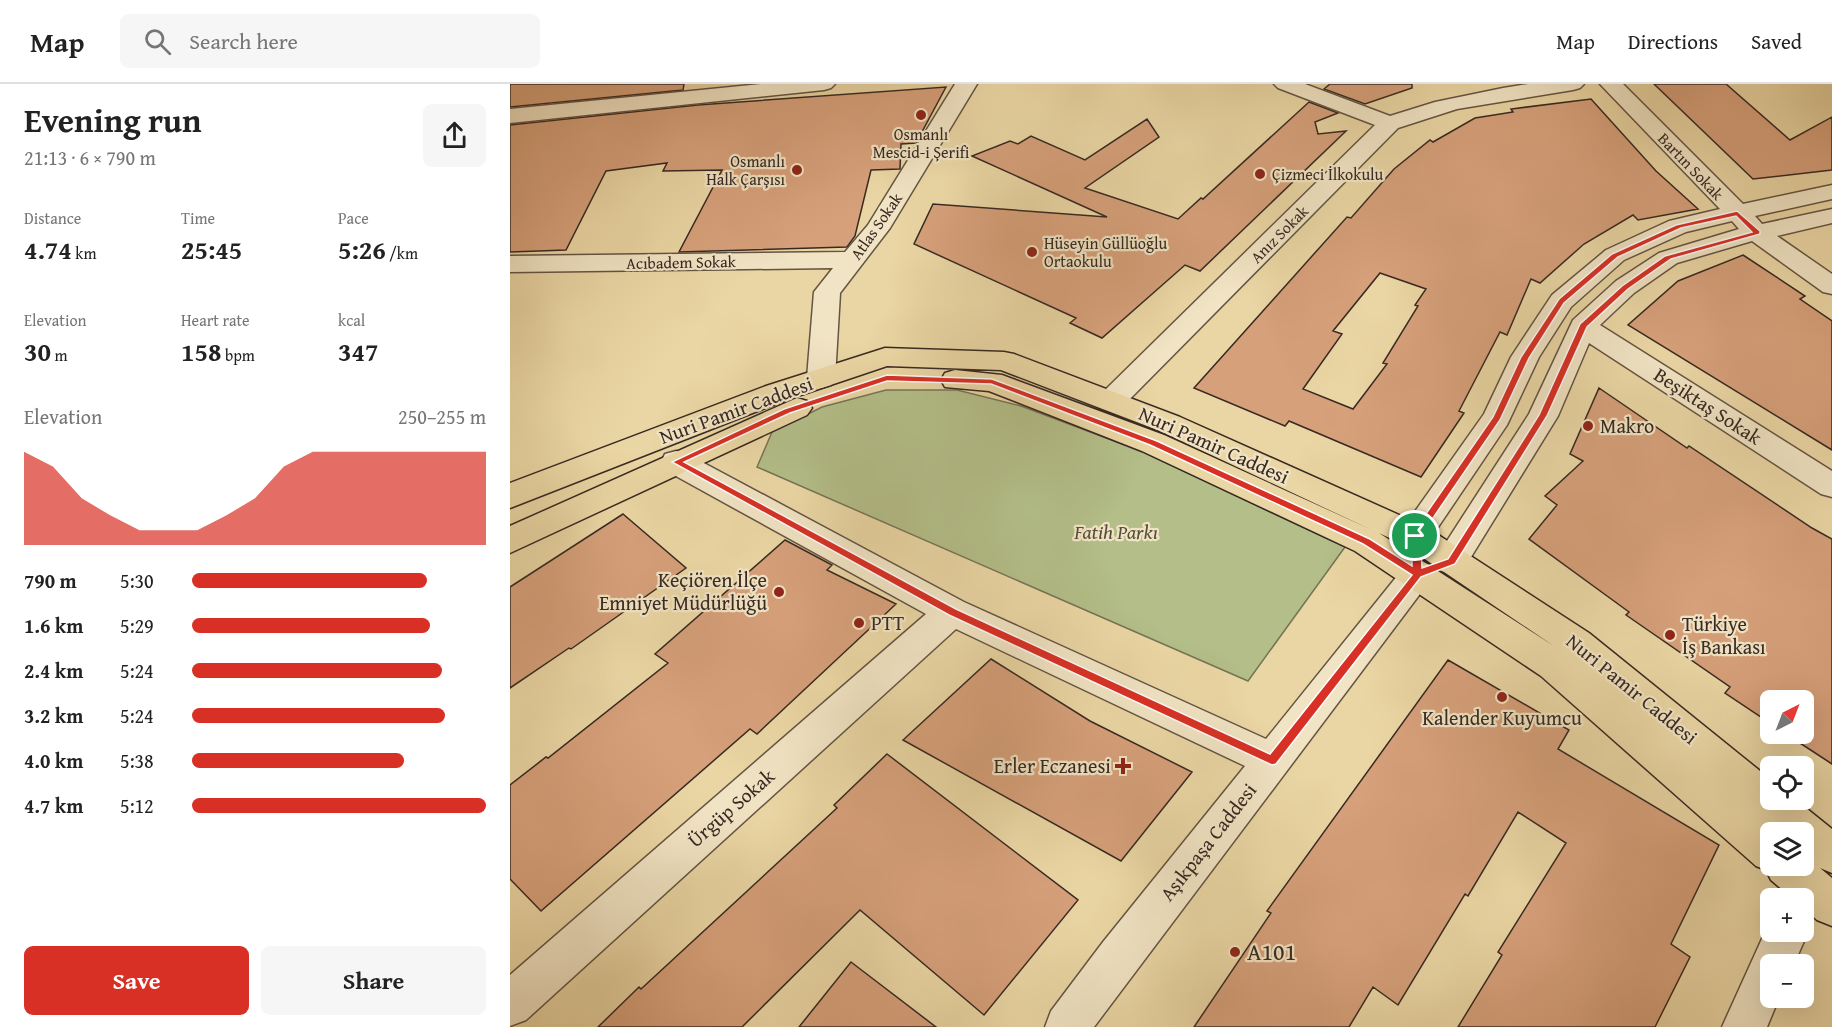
<!DOCTYPE html>
<meta charset="utf-8">
<style>
body{margin:0;font-family:"Gentium Book Plus",serif;background:#f6f6f6;color:#222;height:100vh;display:flex;flex-direction:column;font-size:22px;white-space:nowrap}
*{box-sizing:border-box;margin:0}
p{font-size:20px;color:#767676}
.icon{flex:none;width:33px;height:33px;fill:none;stroke:currentColor;stroke-width:2;stroke-linecap:round;stroke-linejoin:round}
.map{position:relative;flex:1;overflow:hidden}
.sheet{display:flex;flex-direction:column;background:#fff;width:510px}
.sheet>*{flex:none}
.needle{width:39px;rotate:42deg}
.tools{position:absolute;left:1250px;top:606px;display:grid;gap:12px}
.tools a{display:grid;place-items:center;width:54px;height:54px;border-radius:9px;background:#fff;box-shadow:0 6px 24px #0002;font-size:30px}
.pin{position:absolute;display:grid;place-items:center;width:51px;height:51px;color:#fff;margin:-26px;border:3px solid #fff;border-radius:50%;box-shadow:0 2px 6px #0007}
.round{display:grid;place-items:center;flex:none;width:63px;height:63px;border-radius:9px;background:#f6f6f6}
.headline{display:flex;align-items:center;justify-content:space-between;height:102px;padding:0 24px}
h1{font-size:33px;font-weight:800;line-height:45px}
.metrics{display:grid;grid-template-columns:repeat(3,1fr);gap:9px;height:102px;padding:6px 24px}
.metrics div{display:grid;align-content:center}
.metrics b{font-size:26px;font-weight:800}
.metrics small{font-size:16px;font-weight:400}
.metrics p{font-size:16px}
.chart{height:168px;padding:12px 24px}
.chart p{display:flex;justify-content:space-between}
.chart svg{width:100%;height:108px;margin-top:6px;fill:#d93025;opacity:.7}
.button{display:flex;gap:12px;margin-top:auto;padding:12px 24px}
.button a{flex:1;height:69px;border-radius:9px;background:#d93025;color:#fff;font-size:24px;font-weight:800;line-height:69px;text-align:center}
.button a+a{background:#f6f6f6;color:#222}
ul{padding:0 24px;list-style:none;font-size:20px}
li{display:grid;grid-template-columns:96px 72px 1fr;align-items:center;height:45px}
li i{height:15px;border-radius:8px;background:#d93025}
header{display:flex;align-items:center;gap:36px;box-sizing:border-box;height:84px;padding:0 30px;background:#fff;border-bottom:2px solid #e0e0e0}
header strong{font-size:28px}
nav{display:flex;gap:33px;margin-inline-start:auto;font-size:21px}
.search{width:420px;height:54px;background:#f6f6f6;display:flex;align-items:center;gap:15px;box-sizing:border-box;padding:0 21px;border-radius:9px;color:#767676;font-size:22px}
main{display:flex;flex:1;min-height:0}
.map>svg:first-child{display:block}
.green{fill:#b3be88;stroke:#757456;stroke-width:1.5}
.building{fill:#d6a07a;stroke:#372923;stroke-width:1.5;fill-rule:evenodd}
.lines{fill:none;stroke-linecap:round;stroke-linejoin:round}
.minor-casing{stroke:#645443;stroke-width:3}
.major-casing{stroke:#372923;stroke-width:3}
.minor{fill:#f1e4c4;fill-rule:evenodd}
.major{fill:#ead6a4;fill-rule:evenodd}
.route{fill:#d93025;stroke:#fff;stroke-width:1.5;fill-rule:evenodd}
.poi-dot{fill:#8f2418;stroke:#f1e4c4;stroke-width:2}
.labels{text-anchor:middle;stroke-width:4.5;stroke-linejoin:round;paint-order:stroke}
.far-poi-label{font-size:16px;fill:#372923;stroke:#f1e4c4;text-anchor:start}
.far-street-label{font-size:16px;fill:#372923;stroke:#f1e4c4}
.street-label{font-size:20px;fill:#372923;stroke:#f1e4c4}
.poi-label{font-size:20px;fill:#372923;stroke:#f1e4c4;text-anchor:start}
.park-label{font-size:20px;font-style:italic;fill:#564e3c;stroke:#f1e4c4}
.near-poi-label{font-size:24px;fill:#372923;stroke:#f1e4c4;text-anchor:start}
</style>
<header>
<strong>Map</strong>
<div class="search"><svg class="icon" aria-label="search" viewBox="0 0 24 24"><circle cx="10" cy="10" r="6"/><path d="M15 15l6 6"/></svg>Search here</div>
<nav><a>Map</a><a>Directions</a><a>Saved</a></nav>
</header>
<main>
<section class="sheet">
<div class="headline"><div><h1>Evening run</h1><p>21:13 · 6 × 790 m</p></div><a class="round"><svg class="icon" aria-label="share" viewBox="0 0 24 24"><path d="M12 15V3M7 8l5-5 5 5M5 13v7h14v-7"/></svg></a></div>
<div class="metrics">
<div><p>Distance</p><b>4.74<small> km</small></b></div>
<div><p>Time</p><b>25:45</b></div>
<div><p>Pace</p><b>5:26<small> /km</small></b></div>
</div>
<div class="metrics">
<div><p>Elevation</p><b>30<small> m</small></b></div>
<div><p>Heart rate</p><b>158<small> bpm</small></b></div>
<div><p>kcal</p><b>347</b></div>
</div>
<div class="chart"><p><span>Elevation</span>250–255 m</p>
<svg viewBox="0 0 160 44" preserveAspectRatio="none"><path d="M0 44V6L10 12L20 25L30 32L40 38L50 38L60 38L70 32L80 25L90 12L100 6L110 6L120 6L130 6L140 6L150 6L160 6V44z"/></svg>
</div>
<ul>
<li><b>790 m</b>5:30<i style="width:80%"></i></li>
<li><b>1.6 km</b>5:29<i style="width:81%"></i></li>
<li><b>2.4 km</b>5:24<i style="width:85%"></i></li>
<li><b>3.2 km</b>5:24<i style="width:86%"></i></li>
<li><b>4.0 km</b>5:38<i style="width:72%"></i></li>
<li><b>4.7 km</b>5:12<i style="width:100%"></i></li>
</ul>
<div class="button"><a>Save</a><a>Share</a></div>
</section>
<div class="map">
<svg width="1322" height="943" viewBox="0 0 1322 943">
<rect width="100%" height="100%" fill="#ead6a4"/>
<filter id="stains"><feTurbulence type="fractalNoise" baseFrequency=".00333" numOctaves="4"/><feColorMatrix values="0 0 0 0 .2 0 0 0 0 .09 0 0 0 0 .02 0 0 0 .5 -.17"/></filter>
<radialGradient id="worn" r=".72"><stop offset=".6" stop-color="#630" stop-opacity="0"/><stop offset="1" stop-color="#630" stop-opacity=".3"/></radialGradient>
<path class="green" d="M 376,306 L 447,306 L 511,322 L 631,367 L 835,463 L 738,597 L 247,383 L 262,348 L 312,323 Z"/>
<path class="building" d="M 0,0 L 174,0 L 173,6 L 0,23 Z
M 820,0 L 902,0 L 902,4 L 855,20 L 814,5 Z
M 1144,0 L 1216,0 L 1280,56 L 1322,33 L 1322,86 L 1243,95 Z
M 436,3 L 406,59 L 391,60 L 390,85 L 361,86 L 345,152 L 337,163 L 169,168 L 212,86 L 153,87 L 157,79 L 96,87 L 56,166 L 0,168 L 0,41 L 188,21 Z
M 1081,15 L 1146,87 L 1188,125 L 1128,136 L 1123,131 L 1074,160 L 1030,199 L 1021,195 L 997,251 L 990,248 L 949,327 L 954,329 L 911,393 L 779,337 L 775,342 L 684,304 L 837,133 L 841,134 L 884,85 L 920,56 L 923,58 L 965,34 L 1003,28 L 1001,25 ZM 870,189 L 916,205 L 905,221 L 908,222 L 873,279 L 877,280 L 843,325 L 793,305 L 832,250 L 823,247 Z
M 799,18 L 828,29 L 805,38 L 808,50 L 836,47 L 690,187 L 675,181 L 592,254 L 560,239 L 566,234 L 404,160 L 423,120 L 597,133 L 462,72 L 500,57 L 508,60 L 521,52 L 575,76 L 637,35 L 649,53 L 575,104 L 668,135 L 691,114 L 693,115 Z
M 1233,171 L 1295,212 L 1290,215 L 1322,237 L 1322,366 L 1118,241 L 1168,197 Z
M 1089,304 L 1177,364 L 1179,362 L 1302,444 L 1322,455 L 1322,680 L 1276,650 L 1293,650 L 1293,616 L 1260,616 L 1260,639 L 1215,609 L 1220,603 L 1116,531 L 1119,528 L 1019,455 L 1047,421 L 1035,412 L 1073,377 L 1060,370 Z
M 113,430 L 176,484 L 61,565 L 59,564 L 0,604 L 0,503 Z
M 275,456 L 322,481 L 317,486 L 386,520 L 247,650 L 240,645 L 31,827 L 0,795 L 0,701 L 36,673 L 38,674 L 158,579 L 145,570 Z
M 481,575 L 580,637 L 682,688 L 611,777 L 393,656 Z
M 938,576 L 1059,646 L 1048,665 L 1209,761 L 1161,860 L 1180,873 L 1145,943 L 948,943 L 992,871 L 988,868 L 1056,759 L 1008,728 L 958,812 L 955,810 L 888,921 L 863,903 L 839,943 L 684,943 L 761,829 L 757,827 Z
M 377,670 L 568,816 L 474,931 L 350,826 L 232,943 L 88,943 L 129,903 L 131,905 L 327,724 L 324,721 Z
M 341,878 L 426,943 L 289,943 Z"/>
<g class="lines">
<defs>
<path id="minor" d="M 251,0 L 325,0 L 321,4 L 314,6 L 0,39 L 0,25 Z
M 445,0 L 467,0 L 380,144 L 330,209 L 325,294 L 321,301 L 311,304 L 301,301 L 297,294 L 304,208 L 323,184 L 0,188 L 0,172 L 335,168 L 358,141 Z
M 764,0 L 795,0 L 880,32 L 925,18 L 993,4 L 1018,0 L 1074,0 L 1070,4 L 1063,6 L 947,25 L 888,44 L 611,324 L 601,327 L 591,324 L 586,317 L 591,310 L 865,41 L 768,4 Z
M 1090,0 L 1113,0 L 1233,120 L 1322,101 L 1322,115 L 1245,132 L 1252,140 L 1322,125 L 1322,139 L 1267,152 L 1322,190 L 1322,210 L 1313,208 L 1242,157 L 1167,179 L 1124,209 L 1090,241 L 1322,387 L 1322,413 L 1311,410 L 1079,259 L 1048,332 L 953,486 L 941,490 L 929,486 L 924,477 L 1019,330 L 1063,236 L 1106,197 L 1149,169 L 1229,145 L 1222,137 L 1176,148 L 1114,176 L 1061,223 L 1029,273 L 997,341 L 916,461 L 905,464 L 894,461 L 889,452 L 894,443 L 974,330 L 1001,273 L 1042,211 L 1096,166 L 1159,137 L 1210,125 Z
M 166,367 L 177,370 L 454,518 L 756,655 L 896,481 L 908,477 L 920,481 L 925,490 L 584,943 L 535,943 L 541,927 L 593,858 L 735,682 L 446,545 L 16,936 L 0,942 L 0,891 L 416,530 L 155,386 L 151,378 L 155,370 Z
M 1293,835 L 1298,848 L 1284,880 L 1260,880 L 1260,914 L 1269,914 L 1257,943 L 1212,943 L 1260,837 L 1260,848 L 1293,848 Z"/>
<path id="major" d="M 375,264 L 494,268 L 504,270 L 670,333 L 916,443 L 1079,549 L 1260,695 L 1260,716 L 1286,716 L 1322,745 L 1322,789 L 1310,784 L 1322,794 L 1322,842 L 1307,836 L 1293,823 L 1293,814 L 1282,814 L 1261,796 L 1256,786 L 1246,782 L 1031,592 L 845,467 L 632,367 L 479,307 L 435,303 L 431,296 L 435,289 L 445,286 L 492,291 L 654,351 L 862,446 L 650,347 L 491,286 L 377,282 L 276,316 L 0,424 L 0,399 L 256,302 ZM 869,449 L 894,461 L 1044,562 ZM 1260,748 L 1293,748 L 1293,782 L 1260,782 Z
M 287,314 L 297,317 L 302,324 L 297,331 L 0,469 L 0,442 Z"/>
</defs>
<use href="#minor" class="minor-casing"/>
<use href="#major" class="major-casing"/>
<use href="#minor" class="minor"/>
<use href="#major" class="major"/>
</g>
<path class="route" d="M 1227,127 L 1250,147 L 1250,150 L 1161,175 L 1118,205 L 1077,243 L 1037,332 L 945,480 L 911,493 L 766,680 L 762,681 L 439,531 L 162,378 L 274,325 L 377,291 L 482,295 L 647,357 L 860,455 L 902,482 L 902,450 L 983,333 L 1011,273 L 1049,215 L 1102,170 L 1166,141 ZM 1226,132 L 1242,148 L 1155,172 L 1112,202 L 1070,240 L 1029,331 L 938,475 L 912,484 L 910,453 L 990,336 L 1019,274 L 1054,219 L 1108,173 L 1171,144 ZM 377,297 L 481,300 L 640,361 L 853,460 L 902,491 L 760,670 L 446,525 L 174,378 L 280,329 Z"/>
<g class="poi-dot">
<circle cx="411" cy="31" r="6"/>
<circle cx="287" cy="86" r="6"/>
<circle cx="750" cy="90" r="6"/>
<circle cx="522" cy="168" r="6"/>
<circle cx="1078" cy="342" r="6"/>
<circle cx="269" cy="508" r="6"/>
<circle cx="349" cy="539" r="6"/>
<circle cx="1160" cy="551" r="6"/>
<circle cx="992" cy="613" r="6"/>
<path d="M610 673h6v6h6v6h-6v6h-6v-6h-6v-6h6z"/>
<circle cx="725" cy="868" r="6"/>
</g>
<g class="labels">
<g class="far-poi-label">
<text x="411" y="56" text-anchor="middle">Osmanlı<tspan x="411" dy="18">Mescid-i Şerifi</tspan></text>
<text x="275" y="83" text-anchor="end">Osmanlı<tspan x="275" dy="18">Halk Çarşısı</tspan></text>
<text x="762" y="96">Çizmeci İlkokulu</text>
<text x="534" y="165">Hüseyin Güllüoğlu<tspan x="534" dy="18">Ortaokulu</tspan></text>
</g>
<g class="far-street-label">
<text transform="translate(1181 82) rotate(46)" y="6">Bartın Sokak</text>
<text transform="translate(366 142) rotate(-55)" y="6">Atlas Sokak</text>
<text transform="translate(769 150) rotate(-45)" y="6">Anız Sokak</text>
<text transform="translate(171 178) rotate(-1)" y="6">Acıbadem Sokak</text>
</g>
<g class="street-label">
<text transform="translate(1198 322) rotate(33)" y="7">Beşiktaş Sokak</text>
<text transform="translate(226 326) rotate(-20)" y="7">Nuri Pamir Caddesi</text>
<text transform="translate(704 361) rotate(24)" y="7">Nuri Pamir Caddesi</text>
<text transform="translate(1122 605) rotate(39)" y="7">Nuri Pamir Caddesi</text>
<text transform="translate(221 724) rotate(-41)" y="7">Ürgüp Sokak</text>
<text transform="translate(698 758) rotate(-52)" y="7">Aşıkpaşa Caddesi</text>
</g>
<g class="poi-label">
<text x="1090" y="349">Makro</text>
<text x="257" y="503" text-anchor="end">Keçiören İlçe<tspan x="257" dy="23">Emniyet Müdürlüğü</tspan></text>
<text x="361" y="546">PTT</text>
<text x="1172" y="547">Türkiye<tspan x="1172" dy="23">İş Bankası</tspan></text>
<text x="992" y="641" text-anchor="middle">Kalender Kuyumcu</text>
<text x="601" y="689" text-anchor="end">Erler Eczanesi</text>
</g>
<g class="park-label">
<text x="606" y="455">Fatih Parkı</text>
</g>
<g class="near-poi-label">
<text x="737" y="876">A101</text>
</g>
</g>
<rect width="100%" height="100%" filter="url(#stains)"/>
<rect width="100%" height="100%" fill="url(#worn)"/>
</svg>
<div class="tools">
<a><svg class="needle" viewBox="-14 -14 28 28"><path d="M0-13l5 13h-10z" fill="#e53935"/><path d="M0 13l5-13h-10z" fill="#767676"/></svg></a>
<a><svg class="icon" aria-label="locate" viewBox="0 0 24 24"><circle cx="12" cy="12" r="6"/><path d="M12 2v4M12 18v4M2 12h4M18 12h4"/></svg></a>
<a><svg class="icon" aria-label="layers" viewBox="0 0 24 24"><path d="M12 4l9 5-9 5-9-5zM3 14l9 5 9-5"/></svg></a>
<a>+</a>
<a>−</a>
</div>
<div class="pin" style="left:905px;top:452px;background:#1e9e55"><svg class="icon" aria-label="arrive" viewBox="0 0 24 24"><path d="M6 21V4h12l-3 4 3 4H6"/></svg></div>
</div>
</main>
